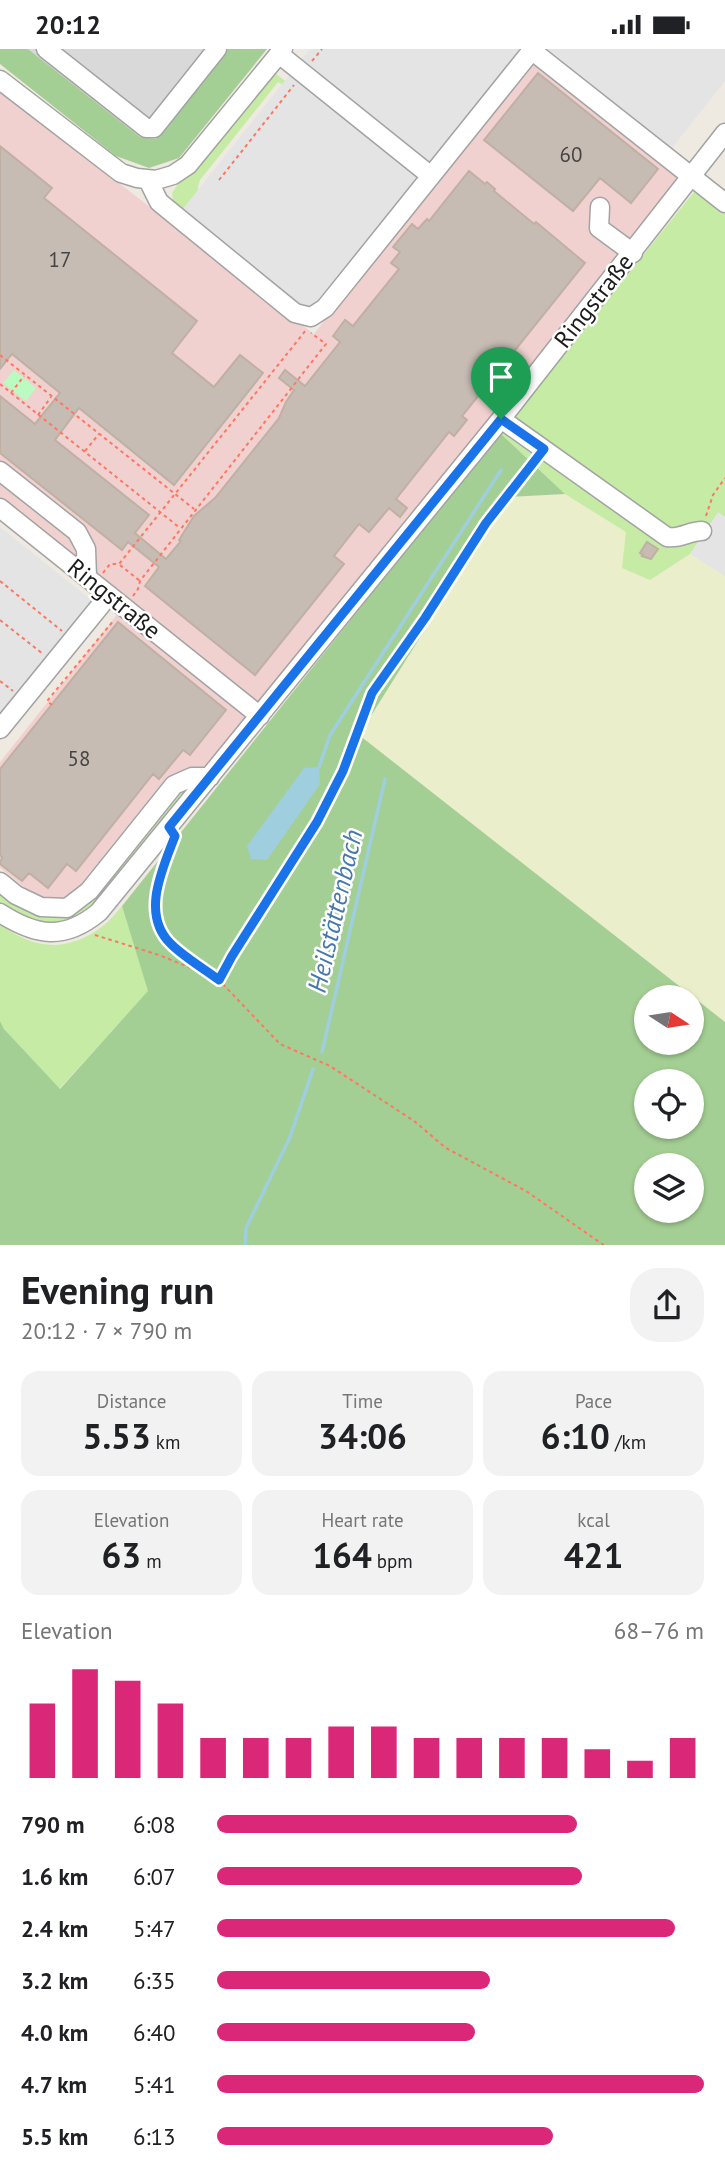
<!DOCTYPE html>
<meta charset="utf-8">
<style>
body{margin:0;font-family:"PT Sans",sans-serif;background:#f2f2f2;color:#202124;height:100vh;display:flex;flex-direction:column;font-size:26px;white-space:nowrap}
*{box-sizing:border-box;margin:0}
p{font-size:23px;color:#757577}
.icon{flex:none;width:38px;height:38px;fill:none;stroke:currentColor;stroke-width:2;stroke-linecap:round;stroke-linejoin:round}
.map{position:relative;height:1196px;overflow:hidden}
.panel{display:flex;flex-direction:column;background:#fff;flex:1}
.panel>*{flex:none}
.needle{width:46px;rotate:102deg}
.fabs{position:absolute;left:634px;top:936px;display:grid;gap:14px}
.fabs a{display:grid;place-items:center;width:70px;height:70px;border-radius:50%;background:#fff;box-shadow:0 2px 5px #0004;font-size:35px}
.pin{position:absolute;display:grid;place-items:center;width:60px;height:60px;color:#fff;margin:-72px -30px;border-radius:50% 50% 50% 0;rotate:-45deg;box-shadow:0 0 7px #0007}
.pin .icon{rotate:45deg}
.round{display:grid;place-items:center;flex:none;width:74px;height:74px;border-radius:28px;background:#f2f2f2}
.head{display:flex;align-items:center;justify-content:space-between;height:119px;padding:0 21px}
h1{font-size:38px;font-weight:700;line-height:52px}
.figures{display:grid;grid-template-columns:repeat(3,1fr);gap:10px;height:119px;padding:7px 21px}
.figures div{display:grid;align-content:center;border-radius:18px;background:#f2f2f2;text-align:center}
.figures b{font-size:35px;font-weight:700}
.figures small{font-size:19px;font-weight:400}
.figures p{font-size:19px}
.chart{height:196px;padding:14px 21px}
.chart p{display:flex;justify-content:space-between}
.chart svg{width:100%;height:126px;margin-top:7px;stroke:#db2777;stroke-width:6}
ul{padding:0 21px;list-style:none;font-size:23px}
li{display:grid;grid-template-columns:112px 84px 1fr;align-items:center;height:52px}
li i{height:18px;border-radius:9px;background:#db2777}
.status{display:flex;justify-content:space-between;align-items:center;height:49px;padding:0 35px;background:#fff;direction:ltr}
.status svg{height:19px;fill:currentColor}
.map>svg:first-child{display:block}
.residential{fill:#dad9d9}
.commercial{fill:#f0d1cf}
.farmland{fill:#eaeecb}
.grass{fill:#c5eba4}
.forest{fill:#a4cf94;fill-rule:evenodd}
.park{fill:#bbfbc2}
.parking{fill:#e4e4e4}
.water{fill:#9fcede}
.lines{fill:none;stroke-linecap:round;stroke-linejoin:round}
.stream{stroke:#9fcede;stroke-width:3.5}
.building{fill:#c6bcb4;stroke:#c0b0a3;stroke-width:2}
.minor-casing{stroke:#a3a3a3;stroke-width:21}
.path{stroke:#ff7661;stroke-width:2;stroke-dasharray:3.5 3.5;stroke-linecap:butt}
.minor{stroke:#fff;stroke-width:18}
.route-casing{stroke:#fff;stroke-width:14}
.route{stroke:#1a73e8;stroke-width:9}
.labels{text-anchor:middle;stroke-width:5;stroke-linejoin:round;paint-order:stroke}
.number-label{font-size:21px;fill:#464442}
.street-label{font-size:24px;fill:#1c1c1c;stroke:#fff}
.water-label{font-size:26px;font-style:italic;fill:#4677ae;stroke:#fff}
</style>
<div class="status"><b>20:12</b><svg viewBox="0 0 49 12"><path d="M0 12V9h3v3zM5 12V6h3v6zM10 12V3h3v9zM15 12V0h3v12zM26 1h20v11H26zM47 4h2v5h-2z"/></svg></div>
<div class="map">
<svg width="725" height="1197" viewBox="0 0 725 1197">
<rect width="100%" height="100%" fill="#eeeae1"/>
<path class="residential" d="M 28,0 L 227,0 L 156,90 L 140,88 Z"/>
<path class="commercial" d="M 530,8 L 682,131 L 381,507 L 227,695 L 59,865 L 0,819 L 0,713 L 124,557 L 0,454 L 0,42 L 314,285 Z"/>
<path class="farmland" d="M 565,445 L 627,483 L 650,531 L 690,505 L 725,527 L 725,973 L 359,686 L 509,448 Z"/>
<path class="grass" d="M 273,23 L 291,36 L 288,39 L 278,33 L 200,131 C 194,148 201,159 207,174 L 201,181 L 174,158 L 172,144 L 180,132 L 196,118 Z
M 694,143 L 701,144 L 725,162 L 725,468 L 718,464 L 690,505 L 650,531 L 622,519 L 626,483 L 565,445 L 500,384 Z
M 180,736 L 188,738 L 88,861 C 51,884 35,876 0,855 L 0,839 L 54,866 Z
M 122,857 L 149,942 L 59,1040 L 4,980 L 0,972 L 0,875 C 34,901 67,904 103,877 C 110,872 116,864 122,857 Z"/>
<path class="forest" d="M 0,0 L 28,0 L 140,88 L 156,90 L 227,0 L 267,0 L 179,109 L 149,119 L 116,107 L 0,15 Z
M 500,384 L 565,445 L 508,448 L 359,686 L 725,973 L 725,1196 L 0,1196 L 0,972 L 4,980 L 60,1040 L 148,942 L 122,857 ZM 646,948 L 691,948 L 691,994 L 646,994 ZM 646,1032 L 691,1032 L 691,1078 L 646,1078 ZM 646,1116 L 691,1116 L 691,1162 L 646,1162 Z"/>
<path class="park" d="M 14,321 L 36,339 L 26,352 L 3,334 Z"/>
<path class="parking" d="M 310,0 L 523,0 L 309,264 L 182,161 Z
M 548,0 L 725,0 L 725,32 L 672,99 Z
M 718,463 L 725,468 L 725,527 L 690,505 Z
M 0,478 L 95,554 L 0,673 Z"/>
<path class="water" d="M 319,718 L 320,735 L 267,811 L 251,810 L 247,797 L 304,719 Z"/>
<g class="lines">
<path class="stream" d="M 319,718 L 330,686 L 501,421
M 322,1003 L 385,730
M 245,1197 L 246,1179 L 290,1088 L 313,1020"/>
</g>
<path class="building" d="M 538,24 L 658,120 L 631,154 L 600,129 L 573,162 L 484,91 Z
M 0,97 L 52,139 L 44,149 L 197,272 L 172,304 L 214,338 L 240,306 L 263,324 L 174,436 L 79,359 L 55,391 L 149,466 L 135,484 L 166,510 L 181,492 L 179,491 L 194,467 L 215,449 L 279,369 L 286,353 L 294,341 L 279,329 L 285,321 L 305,337 L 340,293 L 333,287 L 345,271 L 353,277 L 399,220 L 391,214 L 400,203 L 393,198 L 412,175 L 418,180 L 427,170 L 429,172 L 469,122 L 485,135 L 487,133 L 495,140 L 494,142 L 534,175 L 536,173 L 585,214 L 462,367 L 467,371 L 454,387 L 449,383 L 396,450 L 407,459 L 400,468 L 389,459 L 369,483 L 359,475 L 334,507 L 344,515 L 255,626 L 145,537 L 159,518 L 128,493 L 122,501 L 0,404 L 0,347 L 35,375 L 60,344 L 12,305 L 0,320 Z
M 647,493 L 658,500 L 651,510 L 642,507 L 643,506 L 640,504 Z
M 118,573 L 226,661 L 190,706 L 183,701 L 159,730 L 153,725 L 76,822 L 67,815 L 48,839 L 29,824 L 22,832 L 0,815 L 2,808 L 0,806 L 0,720 Z"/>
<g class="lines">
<defs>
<path id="minor" d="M 46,0 L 146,79 L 154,79 L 217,0
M 530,0 L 725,154
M 279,5 L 431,127
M 0,31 L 121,124 L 137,129 L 156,131 L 173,126 L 188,116 L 283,0
M 148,131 L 159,153 L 295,264 L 311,268 L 325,259 L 533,0
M 600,158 L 599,179 L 633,204
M 501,370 L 667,488 C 681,490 689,482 702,482
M 0,422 L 77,483 L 86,500 L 87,528
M 0,459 L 260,667
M 0,680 L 109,546
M 0,833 L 16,846 L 41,858 L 67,859 L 89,842 L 174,736 L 192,728 L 210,728
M 0,864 C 36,887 64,892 99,863 L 501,370 L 725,84"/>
</defs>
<use href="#minor" class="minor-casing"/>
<path class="path" d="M 312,12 L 322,0
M 219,131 L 294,36
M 0,306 L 194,460
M 0,335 L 180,479
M 11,344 L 24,327
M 38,366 L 51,348
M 85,402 L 99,385
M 706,467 L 713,446 L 725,429
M 120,516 L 140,532
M 103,524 L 110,515 L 119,515 L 306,281
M 0,532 L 62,582
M 133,547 L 138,540 L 140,532 L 326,295 L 311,284
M 0,571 L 43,605
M 0,632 L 13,642
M 52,656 L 47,652 L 114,571
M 171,799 L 156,840 L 157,870 L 169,893 L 219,931 L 280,995 L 330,1017 L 414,1072 L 446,1099 L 526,1142 L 605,1197
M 95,886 L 159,906 L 215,929
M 219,931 L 232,907 L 317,773 L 343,722 L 372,644 L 425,569 L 486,474 L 534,412"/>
<use href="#minor" class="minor"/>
</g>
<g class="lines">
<defs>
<path id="route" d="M 501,370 L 544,400 L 486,474 L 425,569 L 372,644 L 343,722 L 317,773 L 232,907 L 219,931 C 203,919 184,908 171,895 C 140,865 163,819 175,787 L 169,778 Z"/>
</defs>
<use href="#route" class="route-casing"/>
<use href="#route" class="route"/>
</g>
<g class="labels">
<g class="number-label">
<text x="571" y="113">60</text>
<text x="60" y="218">17</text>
<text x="79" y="717">58</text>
</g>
<g class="street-label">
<text transform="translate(594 252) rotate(-52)" y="8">Ringstraße</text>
<text transform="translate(114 550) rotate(39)" y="8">Ringstraße</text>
</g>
<g class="water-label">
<text transform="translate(335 862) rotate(-77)" y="9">Heilstättenbach</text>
</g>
</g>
</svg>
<div class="fabs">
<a><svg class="needle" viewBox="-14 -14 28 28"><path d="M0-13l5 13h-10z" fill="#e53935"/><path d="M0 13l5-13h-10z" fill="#757577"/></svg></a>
<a><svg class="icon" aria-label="locate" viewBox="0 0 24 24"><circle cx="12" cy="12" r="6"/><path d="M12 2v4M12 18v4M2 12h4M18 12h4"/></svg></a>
<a><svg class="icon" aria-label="layers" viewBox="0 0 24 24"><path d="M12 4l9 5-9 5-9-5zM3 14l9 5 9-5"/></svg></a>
</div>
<div class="pin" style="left:501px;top:370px;background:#1e9e55"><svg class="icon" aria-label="arrive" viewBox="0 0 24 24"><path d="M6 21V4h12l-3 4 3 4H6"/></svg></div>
</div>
<section class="panel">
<div class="head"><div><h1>Evening run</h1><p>20:12 · 7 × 790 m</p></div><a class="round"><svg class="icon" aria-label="share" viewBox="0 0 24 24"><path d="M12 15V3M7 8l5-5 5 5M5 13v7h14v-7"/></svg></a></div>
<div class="figures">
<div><p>Distance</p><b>5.53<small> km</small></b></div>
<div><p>Time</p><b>34:06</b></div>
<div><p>Pace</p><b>6:10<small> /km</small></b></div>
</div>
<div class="figures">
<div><p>Elevation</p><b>63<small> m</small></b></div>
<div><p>Heart rate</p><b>164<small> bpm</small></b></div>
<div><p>kcal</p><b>421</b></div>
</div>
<div class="chart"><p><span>Elevation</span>68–76 m</p>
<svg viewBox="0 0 160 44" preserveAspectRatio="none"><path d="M5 44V18M15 44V6M25 44V10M35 44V18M45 44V30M55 44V30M65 44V30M75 44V26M85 44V26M95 44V30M105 44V30M115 44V30M125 44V30M135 44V34M145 44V38M155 44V30"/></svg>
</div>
<ul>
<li><b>790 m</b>6:08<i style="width:74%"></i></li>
<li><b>1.6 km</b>6:07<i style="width:75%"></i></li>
<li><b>2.4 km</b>5:47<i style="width:94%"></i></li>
<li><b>3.2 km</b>6:35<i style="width:56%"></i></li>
<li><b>4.0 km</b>6:40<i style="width:53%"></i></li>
<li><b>4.7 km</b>5:41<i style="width:100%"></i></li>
<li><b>5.5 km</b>6:13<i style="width:69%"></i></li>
</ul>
</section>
